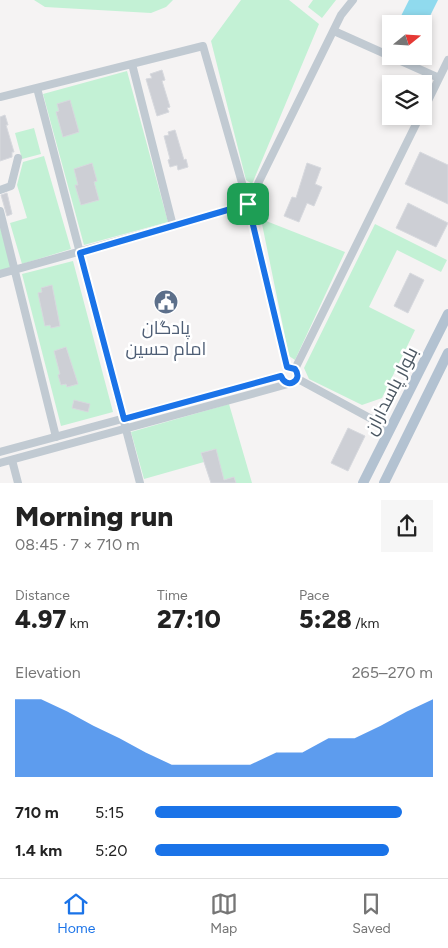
<!DOCTYPE html>
<meta charset="utf-8">
<style>
body{margin:0;font-family:Figtree,Cairo,sans-serif;background:#f6f6f6;color:#222;height:100vh;display:flex;flex-direction:column;font-size:19px;white-space:nowrap}
*{box-sizing:border-box;margin:0}
p{font-size:16px;color:#767676}
.icon{flex:none;width:28px;height:28px;fill:none;stroke:currentColor;stroke-width:2;stroke-linecap:round;stroke-linejoin:round}
.map{position:relative;height:483px;overflow:hidden}
.details{display:flex;flex-direction:column;background:#fff;flex:1}
.details>*{flex:none}
.needle{width:32px;rotate:72deg}
.controls{position:absolute;left:382px;top:15px;display:grid;gap:10px}
.controls a{display:grid;place-items:center;width:50px;height:50px;border-radius:0px;background:#fff;box-shadow:0 2px 8px #0003;font-size:25px}
.pin{position:absolute;display:grid;place-items:center;width:42px;height:42px;color:#fff;margin:-21px;border-radius:10px;box-shadow:0 2px 8px #0006}
.round{display:grid;place-items:center;flex:none;width:52px;height:52px;border-radius:0px;background:#f6f6f6}
.headline{display:flex;align-items:center;justify-content:space-between;height:85px;padding:0 15px}
h1{font-size:28px;font-weight:800;line-height:38px}
.figures{display:grid;grid-template-columns:repeat(3,1fr);gap:8px;height:85px;padding:5px 15px}
.figures div{display:grid;align-content:center}
.figures b{font-size:25px;font-weight:800}
.figures small{font-size:14px;font-weight:400}
.figures p{font-size:14px}
.chart{height:140px;padding:10px 15px}
.chart p{display:flex;justify-content:space-between}
.chart svg{width:100%;height:90px;margin-top:5px;fill:#1a73e8;opacity:.7}
ul{padding:0 15px;list-style:none;font-size:16px}
li{display:grid;grid-template-columns:80px 60px 1fr;align-items:center;height:38px}
li i{height:12px;border-radius:6px;background:#1a73e8}
.tab-bar{display:flex;justify-content:space-around;align-items:center;height:70px;border-top:1px solid #e0e0e0;background:#fff;font-size:14px;color:#767676}
.tab-bar a{display:grid;justify-items:center;gap:2px}
.tab-bar .on{color:#1a73e8}
.map>svg:first-child{display:block}
.green{fill:#c3f1d5}
.water{fill:#90daee}
.building{fill:#cdcfd5;stroke:#d7d9de}
.lines{fill:none;stroke-linecap:round;stroke-linejoin:round}
.minor{stroke:#c1cad2;stroke-width:8}
.major{stroke:#b3c2d1;stroke-width:10}
.route-casing{stroke:#fff;stroke-width:10}
.route{stroke:#1a73e8;stroke-width:6}
.labels{text-anchor:middle;stroke-width:5;stroke-linejoin:round;paint-order:stroke}
.service-label{font-size:18px;fill:#4e5e75;stroke:#fff}
.street-label{font-size:18px;fill:#4a5661;stroke:#fff}
</style>
<div class="map">
<svg width="448" height="483" viewBox="0 0 448 483">
<rect width="100%" height="100%" fill="#f5f3f3"/>
<path class="green" d="M 34,0 L 173,0 L 166,7 L 151,13 L 45,7 Z
M 241,0 L 289,0 L 319,24 L 252,184 L 246,180 L 211,41 Z
M 313,0 L 336,0 L 322,18 L 308,7 Z
M 127,71 L 168,222 L 84,245 L 43,94 Z
M 34,128 L 41,154 L 22,159 L 15,133 Z
M 44,156 L 71,249 L 22,264 L 10,223 L 27,218 L 17,185 L 23,162 Z
M 261,219 L 345,252 L 295,360 L 289,356 Z
M 375,224 L 447,260 L 441,272 L 397,250 L 369,307 L 415,330 L 382,398 L 362,405 L 309,379 L 304,368 Z
M 0,226 L 11,268 L 0,270 Z
M 73,261 L 113,412 L 61,426 L 22,274 Z
M 229,404 L 252,483 L 236,483 L 234,477 L 224,480 L 215,449 L 201,453 L 204,462 L 144,479 L 131,432 Z"/>
<path class="water" d="M 409,0 L 438,0 L 424,28 L 424,24 L 397,24 Z"/>
<path class="building" d="M 162,70 L 165,80 L 162,81 L 170,107 L 167,108 L 169,112 L 157,116 L 146,79 L 152,78 L 150,74 Z
M 70,100 L 79,132 L 63,137 L 56,112 L 59,111 L 57,104 Z
M 5,115 L 8,125 L 6,125 L 14,152 L 12,152 L 12,157 L 0,161 L 0,117 Z
M 175,130 L 184,160 L 186,159 L 188,167 L 178,170 L 177,165 L 170,167 L 168,160 L 170,159 L 164,136 L 169,135 L 168,132 Z
M 420,152 L 448,165 L 448,204 L 405,184 Z
M 92,163 L 97,181 L 94,182 L 99,200 L 81,205 L 75,185 L 78,185 L 74,169 Z
M 307,163 L 321,168 L 315,184 L 322,187 L 314,206 L 307,203 L 299,222 L 284,216 L 292,197 L 296,198 Z
M 7,193 L 12,214 L 7,216 L 1,195 Z
M 408,203 L 448,223 L 436,247 L 396,228 Z
M 410,273 L 424,280 L 408,313 L 394,306 Z
M 52,285 L 60,326 L 51,328 L 50,325 L 45,326 L 38,293 L 42,292 L 41,288 Z
M 66,347 L 78,384 L 67,387 L 66,384 L 61,385 L 58,375 L 60,374 L 54,351 Z
M 74,400 L 90,404 L 88,412 L 72,408 Z
M 348,428 L 365,436 L 348,471 L 331,463 Z
M 216,449 L 224,480 L 234,477 L 236,483 L 211,483 L 201,453 Z"/>
<g class="lines">
<path class="minor" d="M 334,31 L 439,78
M 132,64 L 173,226
M 37,88 L 140,483
M 0,97 L 203,46 L 248,204 L 287,367
M 424,109 L 448,60
M 0,190 L 11,186 L 18,158
M 0,211 L 56,437
M 0,274 L 248,204 L 341,15 L 353,0
M 295,369 L 420,116
M 298,379 L 390,429
M 0,452 L 281,376
M 12,460 L 18,483
M 0,463 L 288,384"/>
<path class="major" d="M 363,483 L 448,314
M 384,483 L 448,353"/>
</g>
<g class="lines">
<defs>
<path id="route" d="M 248,204 L 287,367 L 295,369 C 304,381 286,390 281,376 L 124,419 L 80,253 Z"/>
</defs>
<use href="#route" class="route-casing"/>
<use href="#route" class="route"/>
</g>
<defs>
<symbol id="civic-disc" viewBox="-11 -11 22 22"><circle r="9.5" fill="#5c6f8a" stroke="#fff"/><path d="M-.6-6.5H3V-4.5H.6V-3L4-1V1h2V6H-6V1h2V-1L-.6-3ZM-1.2 2.5V6h2.4V2.5Z" fill="#fff"/></symbol>
</defs>
<g fill-rule="evenodd">
<use href="#civic-disc" x="152" y="288" width="28" height="28"/>
</g>
<g class="labels">
<g class="service-label">
<text x="166" y="334">پادگان<tspan x="166" dy="21">امام حسین</tspan></text>
</g>
<g class="street-label">
<text transform="translate(391 391) rotate(-63)" y="6">بلوار پاسداران</text>
</g>
</g>
</svg>
<div class="controls">
<a><svg class="needle" viewBox="-14 -14 28 28"><path d="M0-13l5 13h-10z" fill="#e53935"/><path d="M0 13l5-13h-10z" fill="#767676"/></svg></a>
<a><svg class="icon" aria-label="layers" viewBox="0 0 24 24"><path d="M12 4l9 5-9 5-9-5zM3 14l9 5 9-5"/></svg></a>
</div>
<div class="pin" style="left:248px;top:204px;background:#1e9e55"><svg class="icon" aria-label="arrive" viewBox="0 0 24 24"><path d="M6 21V4h12l-3 4 3 4H6"/></svg></div>
</div>
<section class="details">
<div class="headline"><div><h1>Morning run</h1><p>08:45 · 7 × 710 m</p></div><a class="round"><svg class="icon" aria-label="share" viewBox="0 0 24 24"><path d="M12 15V3M7 8l5-5 5 5M5 13v7h14v-7"/></svg></a></div>
<div class="figures">
<div><p>Distance</p><b>4.97<small> km</small></b></div>
<div><p>Time</p><b>27:10</b></div>
<div><p>Pace</p><b>5:28<small> /km</small></b></div>
</div>
<div class="chart"><p><span>Elevation</span>265–270 m</p>
<svg viewBox="0 0 160 44" preserveAspectRatio="none"><path d="M0 44V6L10 6L20 12L30 19L40 25L50 32L60 38L70 38L80 38L90 38L100 32L110 32L120 25L130 25L140 19L150 12L160 6V44z"/></svg>
</div>
<ul>
<li><b>710 m</b>5:15<i style="width:89%"></i></li>
<li><b>1.4 km</b>5:20<i style="width:84%"></i></li>
</ul>
</section>
<nav class="tab-bar">
<a class="on"><svg class="icon" aria-label="home" viewBox="0 0 24 24"><path d="M3 11l9-7 9 7M6 9v11h12V9"/></svg>Home</a>
<a><svg class="icon" aria-label="map" viewBox="0 0 24 24"><path d="M3 6l6-2 6 2 6-2v14l-6 2-6-2-6 2zM9 4v14M15 6v14"/></svg>Map</a>
<a><svg class="icon" aria-label="saved" viewBox="0 0 24 24"><path d="M7 4h10v16l-5-4-5 4z"/></svg>Saved</a>
</nav>
